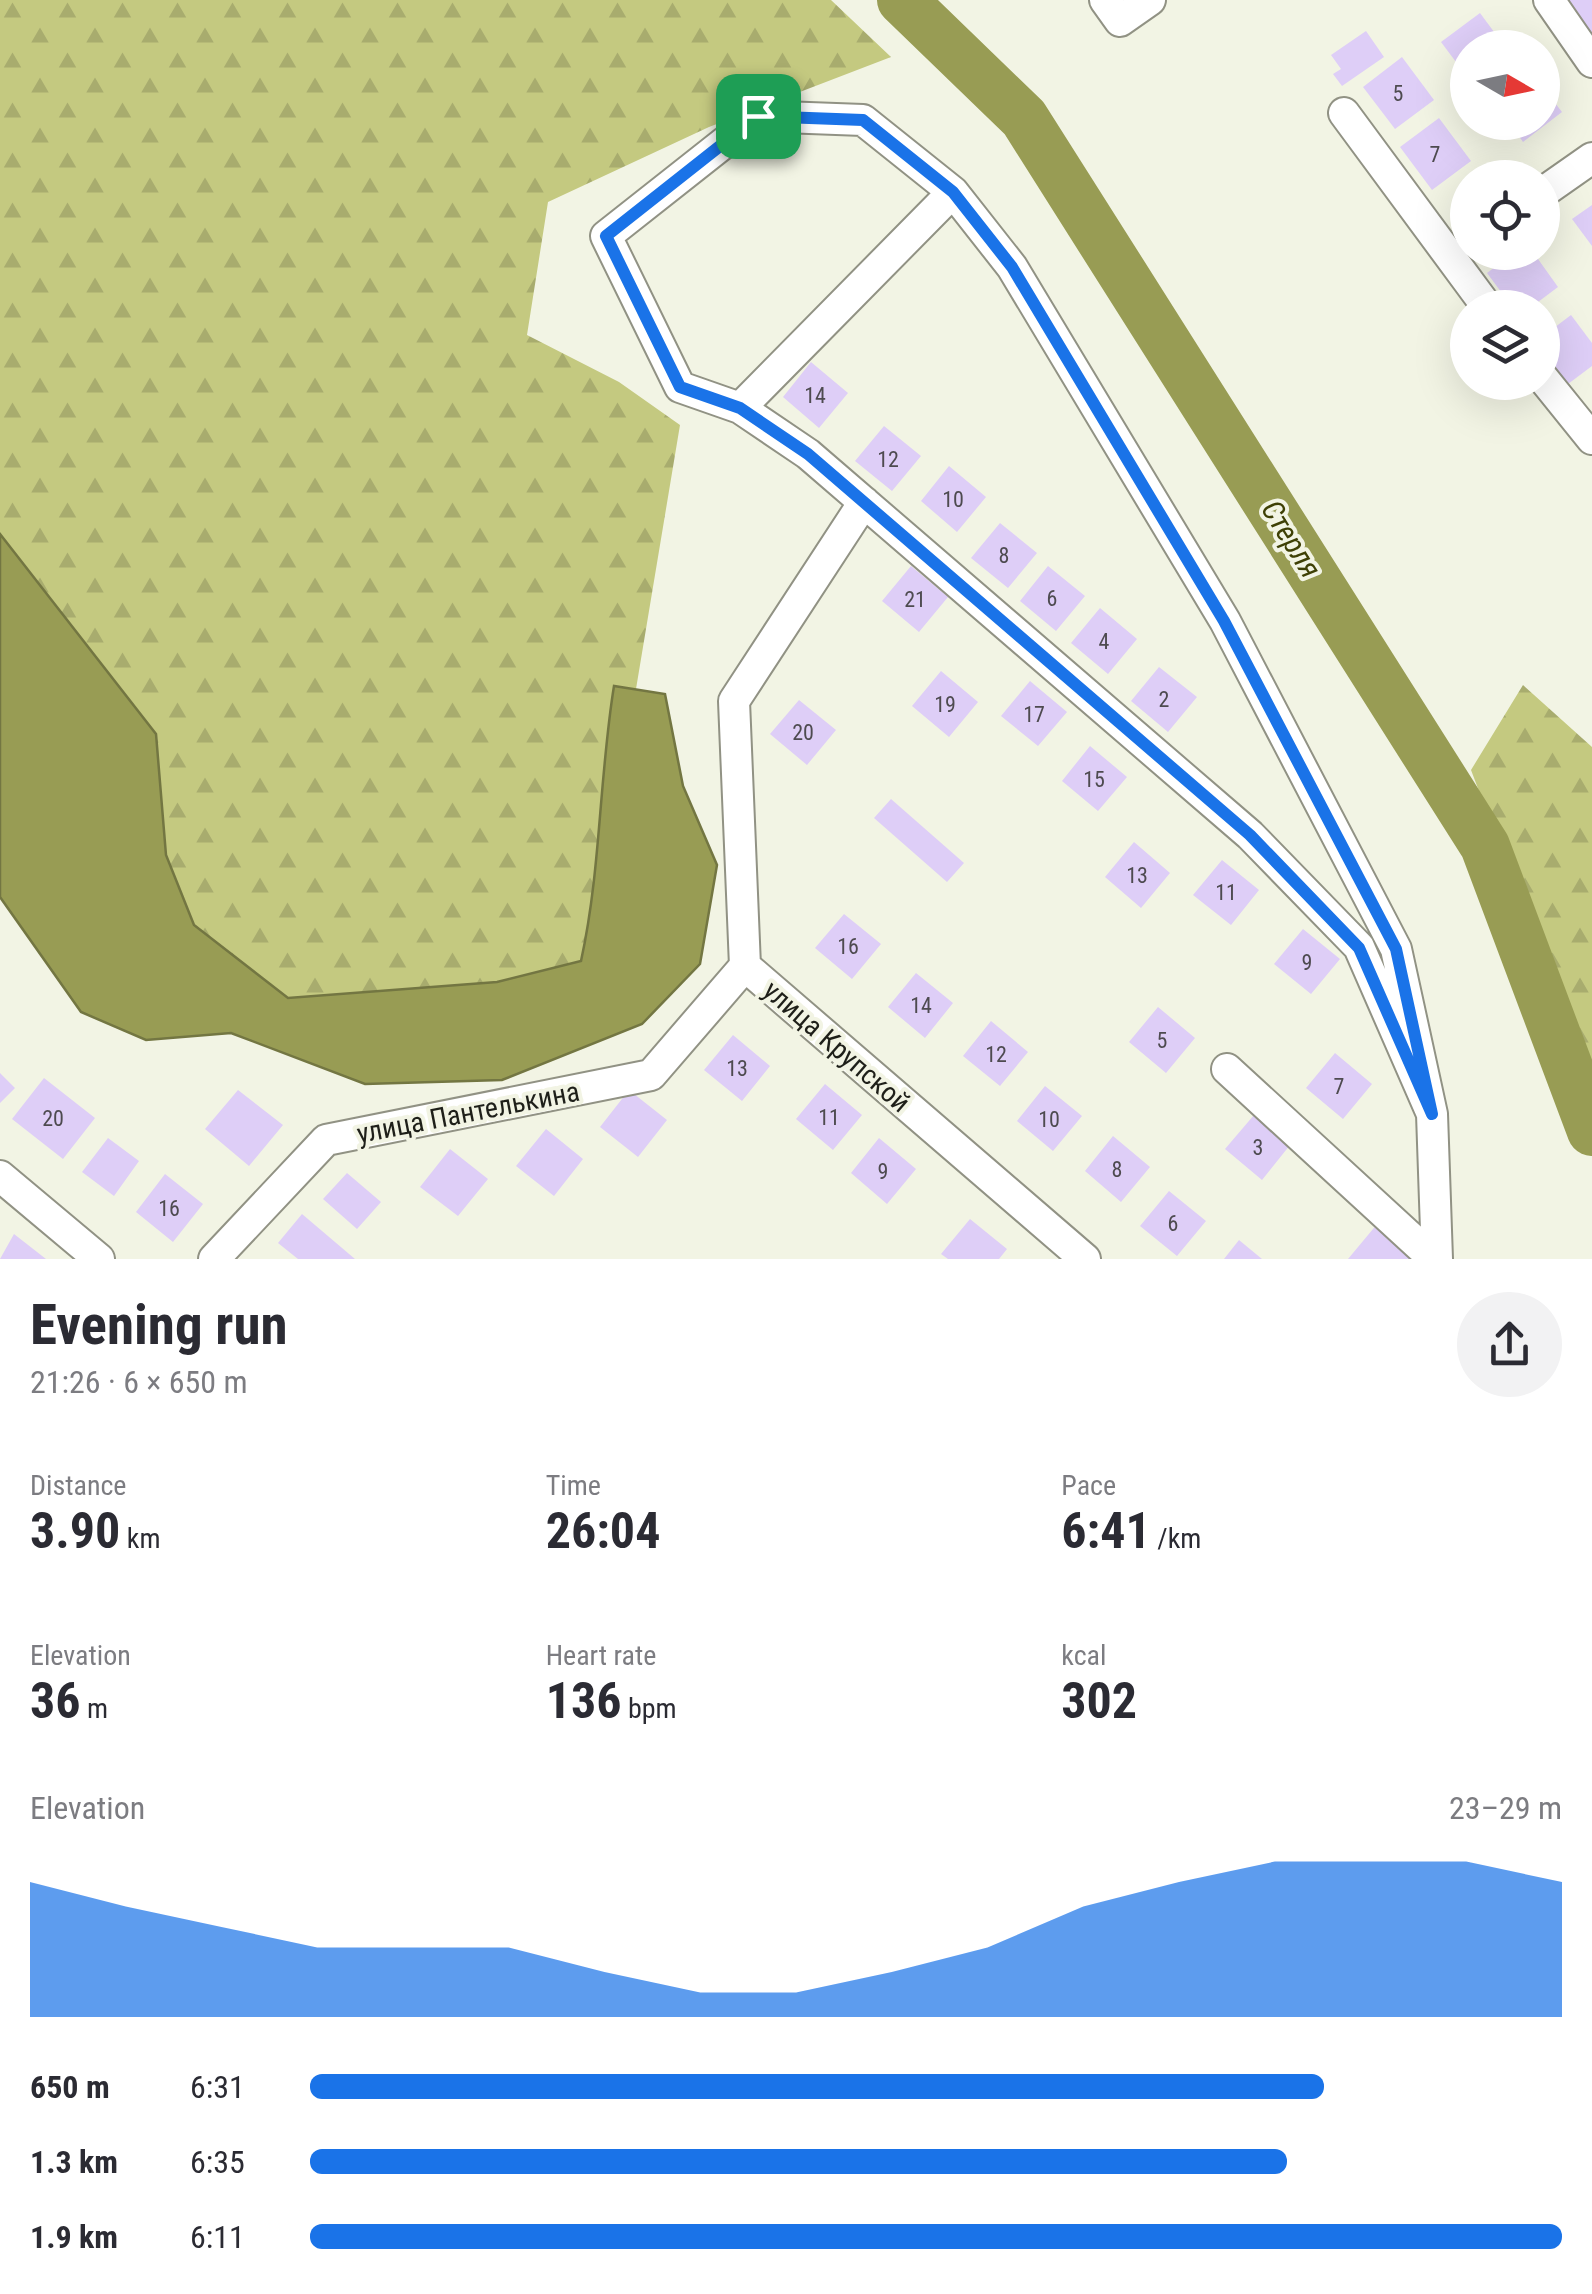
<!DOCTYPE html>
<meta charset="utf-8">
<style>
body{margin:0;font-family:"Roboto Condensed",sans-serif;background:#f2f2f3;color:#2b2b33;height:100vh;display:flex;flex-direction:column;font-size:38px;white-space:nowrap}
*{box-sizing:border-box;margin:0}
p{font-size:32px;color:#7c7c81}
.icon{flex:none;width:55px;height:55px;fill:none;stroke:currentColor;stroke-width:2;stroke-linecap:round;stroke-linejoin:round}
.map{position:relative;height:1259px;overflow:hidden}
.details{display:flex;flex-direction:column;background:#fff;flex:1}
.details>*{flex:none}
.needle{width:65px;rotate:99deg}
.controls{position:absolute;left:1450px;top:30px;display:grid;gap:20px}
.controls a{display:grid;place-items:center;width:110px;height:110px;border-radius:50%;background:#fff;box-shadow:0 10px 40px #0002;font-size:50px}
.pin{position:absolute;display:grid;place-items:center;width:85px;height:85px;color:#fff;margin:-42px;border-radius:20px;box-shadow:0 5px 15px #0006}
.round{display:grid;place-items:center;flex:none;width:105px;height:105px;border-radius:52px;background:#f2f2f3}
.head{display:flex;align-items:center;justify-content:space-between;height:170px;padding:0 30px}
h1{font-size:55px;font-weight:700;line-height:75px}
.stats{display:grid;grid-template-columns:repeat(3,1fr);gap:15px;height:170px;padding:10px 30px}
.stats div{display:grid;align-content:center}
.stats b{font-size:50px;font-weight:700}
.stats small{font-size:28px;font-weight:400}
.stats p{font-size:28px}
.chart{height:280px;padding:20px 30px}
.chart p{display:flex;justify-content:space-between}
.chart svg{width:100%;height:180px;margin-top:10px;fill:#1a73e8;opacity:.7}
ul{padding:0 30px;list-style:none;font-size:32px}
li{display:grid;grid-template-columns:160px 120px 1fr;align-items:center;height:75px}
li i{height:25px;border-radius:12px;background:#1a73e8}
.map>svg:first-child{display:block}
.forest{fill:url(#forest-firs)}
.water{fill:#989c54;stroke:#737642;stroke-width:2.5}
.lines{fill:none;stroke-linecap:round;stroke-linejoin:round}
.river{stroke:#989c54;stroke-width:50}
.building{fill:#decef7}
.minor-casing{stroke:#919284;stroke-width:34}
.minor{stroke:#fff;stroke-width:30}
.route-casing{stroke:#fff;stroke-width:20}
.route{stroke:#1a73e8;stroke-width:12}
.labels{text-anchor:middle;stroke-width:8;stroke-linejoin:round;paint-order:stroke}
.number-label{font-size:22px;fill:#4e4b50}
.street-label{font-size:28px;fill:#1e1f19;stroke:#f2f4e4}
.water-label{font-size:30px;font-style:italic;fill:#3e4005;stroke:#f2f4e4}
</style>
<div class="map">
<svg width="1592" height="1259" viewBox="0 0 1592 1259">
<defs>
<pattern id="forest-firs" width="22" height="20" patternUnits="userSpaceOnUse" patternTransform="scale(2.5)"><rect width="22" height="20" fill="#c4c980"/><path d="M5 1l3.5 6h-7zM16 11l3.5 6h-7z" fill="#a8ac6e"/></pattern>
</defs>
<rect width="100%" height="100%" fill="#f2f4e4"/>
<path class="forest" d="M 0,0 L 831,0 L 891,57 L 709,127 L 548,202 L 527,335 L 619,382 L 680,425 L 636,689 L 656,855 L 634,957 L 290,1022 L 152,982 L 0,680 Z
M 1523,685 L 1592,747 L 1592,1089 L 1471,770 Z"/>
<path class="water" d="M 0,534 L 156,734 L 166,855 L 194,925 L 288,998 L 497,982 L 581,961 C 601,870 599,778 614,686 L 665,694 L 683,786 L 717,865 L 700,964 L 642,1024 L 502,1080 L 365,1084 L 231,1033 L 146,1040 L 81,1012 L 0,897 Z"/>
<g class="lines">
<path class="river" d="M 902,0 L 1024,118 L 1485,846 L 1592,1131"/>
</g>
<path class="building" d="M 1567,0 L 1592,0 L 1592,34 Z
M 1480,13 L 1506,48 L 1468,48 L 1468,78 L 1441,42 Z
M 1366,31 L 1384,57 L 1342,86 L 1333,74 L 1341,69 L 1331,55 Z
M 1402,57 L 1434,100 L 1395,129 L 1363,87 Z
M 1542,86 L 1562,112 L 1523,142 L 1509,122 L 1542,122 Z
M 1439,118 L 1471,161 L 1432,190 L 1400,147 Z
M 1592,205 L 1592,246 L 1572,219 Z
M 1515,252 L 1533,252 L 1558,287 L 1530,308 L 1513,308 L 1487,273 Z
M 1571,315 L 1592,343 L 1592,366 L 1564,387 L 1542,358 L 1542,337 Z
M 811,362 L 848,393 L 819,428 L 783,397 Z
M 884,426 L 921,456 L 892,491 L 855,461 Z
M 949,466 L 986,497 L 957,532 L 921,501 Z
M 1000,523 L 1037,553 L 1008,588 L 971,558 Z
M 911,566 L 948,597 L 919,632 L 882,601 Z
M 1048,566 L 1085,596 L 1056,631 L 1020,601 Z
M 1100,608 L 1137,639 L 1108,674 L 1071,643 Z
M 1159,667 L 1197,697 L 1168,732 L 1131,701 Z
M 941,671 L 978,702 L 949,737 L 912,706 Z
M 1030,681 L 1067,712 L 1038,746 L 1001,716 Z
M 799,700 L 836,730 L 807,765 L 770,734 Z
M 1090,746 L 1127,777 L 1098,811 L 1062,781 Z
M 891,799 L 964,863 L 947,882 L 874,818 Z
M 1134,842 L 1170,873 L 1141,908 L 1105,877 Z
M 1222,860 L 1259,890 L 1231,925 L 1193,895 Z
M 844,914 L 881,944 L 852,979 L 815,948 Z
M 1303,929 L 1340,959 L 1311,994 L 1274,964 Z
M 916,973 L 953,1003 L 925,1038 L 888,1007 Z
M 1158,1007 L 1195,1038 L 1166,1073 L 1129,1042 Z
M 991,1021 L 1028,1052 L 1000,1086 L 963,1056 Z
M 733,1035 L 770,1066 L 742,1101 L 704,1070 Z
M 1335,1053 L 1372,1084 L 1343,1119 L 1306,1088 Z
M 0,1073 L 15,1088 L 0,1103 Z
M 44,1078 L 95,1118 L 63,1159 L 12,1119 Z
M 825,1084 L 862,1115 L 833,1150 L 796,1119 Z
M 1045,1086 L 1082,1116 L 1053,1151 L 1017,1121 Z
M 238,1090 L 283,1125 L 249,1166 L 205,1129 Z
M 629,1090 L 667,1120 L 638,1157 L 600,1127 Z
M 1254,1115 L 1290,1145 L 1262,1180 L 1225,1149 Z
M 546,1129 L 583,1159 L 554,1196 L 516,1166 Z
M 1113,1136 L 1150,1167 L 1121,1202 L 1085,1171 Z
M 108,1138 L 139,1161 L 114,1196 L 82,1172 Z
M 879,1138 L 916,1169 L 887,1204 L 851,1173 Z
M 450,1149 L 488,1179 L 458,1216 L 420,1187 Z
M 347,1173 L 381,1202 L 357,1229 L 323,1199 Z
M 165,1174 L 203,1204 L 173,1242 L 136,1212 Z
M 1169,1191 L 1206,1221 L 1177,1256 L 1140,1226 Z
M 302,1214 L 355,1259 L 298,1259 L 278,1243 Z
M 970,1219 L 1007,1249 L 999,1259 L 948,1259 L 941,1254 Z
M 1378,1223 L 1414,1253 L 1410,1259 L 1348,1259 Z
M 14,1234 L 46,1259 L 0,1259 Z
M 1239,1240 L 1262,1259 L 1224,1259 Z"/>
<g class="lines">
<defs>
<path id="minor" d="M 1105,0 L 1120,21 L 1150,0
M 1549,0 L 1592,62
M 1344,113 L 1488,308
M 1542,193 L 1592,158
M 1542,377 L 1592,439
M 740,408 L 953,192
M 864,502 L 734,701 L 745,966 L 1085,1259
M 1227,1069 L 1434,1259
M 1432,1114 L 1396,949 L 1225,621 L 1012,267 L 953,192 L 863,120 L 758,116 L 606,236 L 680,387 L 740,408 L 808,454 L 1250,835 L 1359,947 L 1432,1114 L 1437,1259
M 0,1176 L 99,1259
M 214,1259 L 326,1140 L 651,1075 L 745,966"/>
</defs>
<use href="#minor" class="minor-casing"/>
<use href="#minor" class="minor"/>
</g>
<g class="lines">
<defs>
<path id="route" d="M 758,116 L 863,120 L 953,192 L 1012,267 L 1224,621 L 1396,949 L 1432,1114 L 1359,948 L 1250,835 L 808,454 L 740,408 L 680,387 L 606,236 Z"/>
</defs>
<use href="#route" class="route-casing"/>
<use href="#route" class="route"/>
</g>
<g class="labels">
<g class="number-label">
<text x="1398" y="101">5</text>
<text x="1435" y="162">7</text>
<text x="815" y="403">14</text>
<text x="888" y="467">12</text>
<text x="953" y="507">10</text>
<text x="1004" y="563">8</text>
<text x="1052" y="606">6</text>
<text x="915" y="607">21</text>
<text x="1104" y="649">4</text>
<text x="1164" y="707">2</text>
<text x="945" y="712">19</text>
<text x="1034" y="722">17</text>
<text x="803" y="740">20</text>
<text x="1094" y="787">15</text>
<text x="1137" y="883">13</text>
<text x="1226" y="900">11</text>
<text x="848" y="954">16</text>
<text x="1307" y="970">9</text>
<text x="921" y="1013">14</text>
<text x="1162" y="1048">5</text>
<text x="996" y="1062">12</text>
<text x="737" y="1076">13</text>
<text x="1339" y="1094">7</text>
<text x="829" y="1125">11</text>
<text x="53" y="1126">20</text>
<text x="1049" y="1127">10</text>
<text x="1258" y="1155">3</text>
<text x="1117" y="1177">8</text>
<text x="883" y="1179">9</text>
<text x="169" y="1216">16</text>
<text x="1173" y="1231">6</text>
</g>
<g class="street-label">
<text transform="translate(837 1046) rotate(41)" y="10">улица Крупской</text>
<text transform="translate(468 1112) rotate(-11)" y="10">улица Пантелькина</text>
</g>
<g class="water-label">
<text transform="translate(1291 539) rotate(58)" y="10">Стерля</text>
</g>
</g>
</svg>
<div class="controls">
<a><svg class="needle" viewBox="-14 -14 28 28"><path d="M0-13l5 13h-10z" fill="#e53935"/><path d="M0 13l5-13h-10z" fill="#7c7c81"/></svg></a>
<a><svg class="icon" aria-label="locate" viewBox="0 0 24 24"><circle cx="12" cy="12" r="6"/><path d="M12 2v4M12 18v4M2 12h4M18 12h4"/></svg></a>
<a><svg class="icon" aria-label="layers" viewBox="0 0 24 24"><path d="M12 4l9 5-9 5-9-5zM3 14l9 5 9-5"/></svg></a>
</div>
<div class="pin" style="left:758px;top:116px;background:#1e9e55"><svg class="icon" aria-label="arrive" viewBox="0 0 24 24"><path d="M6 21V4h12l-3 4 3 4H6"/></svg></div>
</div>
<section class="details">
<div class="head"><div><h1>Evening run</h1><p>21:26 · 6 × 650 m</p></div><a class="round"><svg class="icon" aria-label="share" viewBox="0 0 24 24"><path d="M12 15V3M7 8l5-5 5 5M5 13v7h14v-7"/></svg></a></div>
<div class="stats">
<div><p>Distance</p><b>3.90<small> km</small></b></div>
<div><p>Time</p><b>26:04</b></div>
<div><p>Pace</p><b>6:41<small> /km</small></b></div>
</div>
<div class="stats">
<div><p>Elevation</p><b>36<small> m</small></b></div>
<div><p>Heart rate</p><b>136<small> bpm</small></b></div>
<div><p>kcal</p><b>302</b></div>
</div>
<div class="chart"><p><span>Elevation</span>23–29 m</p>
<svg viewBox="0 0 160 44" preserveAspectRatio="none"><path d="M0 44V11L10 17L20 22L30 27L40 27L50 27L60 33L70 38L80 38L90 33L100 27L110 17L120 11L130 6L140 6L150 6L160 11V44z"/></svg>
</div>
<ul>
<li><b>650 m</b>6:31<i style="width:81%"></i></li>
<li><b>1.3 km</b>6:35<i style="width:78%"></i></li>
<li><b>1.9 km</b>6:11<i style="width:100%"></i></li>
</ul>
</section>
